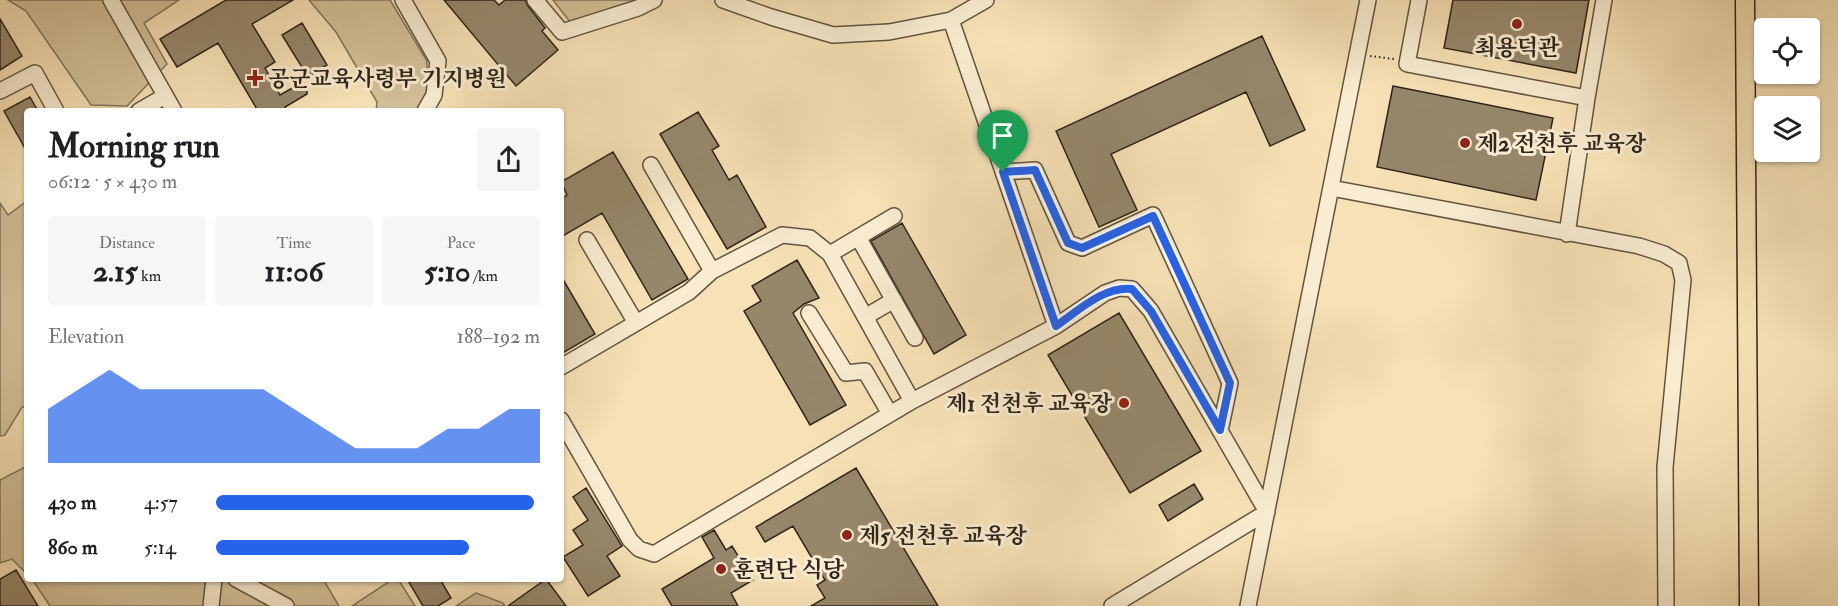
<!DOCTYPE html>
<meta charset="utf-8">
<style>
body{margin:0;font-family:"IM FELL Double Pica","Noto Serif KR",serif;background:#f6f6f6;color:#202124;height:100vh;display:flex;flex-direction:column;font-size:22px;white-space:nowrap}
*{box-sizing:border-box;margin:0}
p{font-size:20px;color:#757577}
.icon{flex:none;width:33px;height:33px;fill:none;stroke:currentColor;stroke-width:2;stroke-linecap:round;stroke-linejoin:round}
.map{position:relative;flex:1;overflow:hidden}
.side{position:absolute;left:24px;top:108px;width:540px;height:474px;display:flex;flex-direction:column;background:#fff;border-radius:6px;box-shadow:0 2px 4px #0004}
.side>*{flex:none}
.fabs{position:absolute;left:1754px;top:18px;display:grid;gap:12px}
.fabs a{display:grid;place-items:center;width:66px;height:66px;border-radius:6px;background:#fff;box-shadow:0 2px 4px #0004;font-size:30px}
.pin{position:absolute;display:grid;place-items:center;width:51px;height:51px;color:#fff;margin:-62px -26px;border-radius:50% 50% 50% 0;rotate:-45deg;box-shadow:0 0 6px #0007}
.pin .icon{rotate:45deg}
.round{display:grid;place-items:center;flex:none;width:63px;height:63px;border-radius:6px;background:#f6f6f6}
.summary{display:flex;align-items:center;justify-content:space-between;height:102px;padding:0 24px}
h1{font-size:33px;font-weight:700;line-height:45px}
.figures{display:grid;grid-template-columns:repeat(3,1fr);gap:9px;height:102px;padding:6px 24px}
.figures div{display:grid;align-content:center;border-radius:6px;background:#f6f6f6;text-align:center}
.figures b{font-size:30px;font-weight:700}
.figures small{font-size:16px;font-weight:400}
.figures p{font-size:16px}
.chart{height:168px;padding:12px 24px}
.chart p{display:flex;justify-content:space-between}
.chart svg{width:100%;height:108px;margin-top:6px;fill:#2563eb;opacity:.7}
ul{padding:0 24px;list-style:none;font-size:20px}
li{display:grid;grid-template-columns:96px 72px 1fr;align-items:center;height:45px}
li i{height:15px;border-radius:8px;background:#2563eb}
.map>svg:first-child{display:block}
.green{fill:#d4c29b;stroke:#82745a;stroke-width:1.5}
.building{fill:#96876b;stroke:#2f251a;stroke-width:1.5}
.lines{fill:none;stroke-linecap:round;stroke-linejoin:round}
.minor-casing{stroke:#615441;stroke-width:18}
.major-casing{stroke:#2f251a;stroke-width:21}
.path{stroke:#2f251a;stroke-width:2;stroke-dasharray:1.5 3;stroke-linecap:butt}
.minor{stroke:#f9ecd0;stroke-width:15}
.major{stroke:#f6e2b6;stroke-width:18}
.route-casing{stroke:#fff;stroke-width:12}
.route{stroke:#2563eb;stroke-width:8}
.poi-dot{fill:#8f2418;stroke:#f9ecd0;stroke-width:2}
.labels{text-anchor:middle;stroke-width:6;stroke-linejoin:round;paint-order:stroke}
.poi-label{font-size:22px;font-weight:bold;fill:#2f251a;stroke:#f9ecd0;text-anchor:start}
</style>
<div class="map">
<svg width="1838" height="606" viewBox="0 0 1838 606">
<rect width="100%" height="100%" fill="#f6e2b6"/>
<filter id="stains"><feTurbulence type="fractalNoise" baseFrequency=".00333" numOctaves="4"/><feColorMatrix values="0 0 0 0 .2 0 0 0 0 .09 0 0 0 0 .02 0 0 0 .5 -.17"/></filter>
<radialGradient id="worn" r=".72"><stop offset=".6" stop-color="#630" stop-opacity="0"/><stop offset="1" stop-color="#630" stop-opacity=".3"/></radialGradient>
<path class="green" d="M 8,0 L 179,0 L 144,23 L 167,64 L 127,106 L 91,105 L 26,11 Z
M 309,0 L 390,0 L 427,61 L 427,92 L 417,111 L 376,111 L 377,102 L 336,32 Z
M 553,0 L 639,0 L 570,22 Z
M 27,201 L 27,408 L 22,407 L 5,435 L 0,436 L 0,203 L 8,215 Z
M 27,466 L 27,574 L 12,559 L 0,563 L 0,480 Z
M 32,579 L 323,579 L 339,606 L 50,606 Z
M 393,579 L 398,579 L 415,606 L 352,606 Z
M 476,593 L 503,603 L 505,606 L 456,606 Z"/>
<path class="building" d="M 226,0 L 293,0 L 252,24 L 275,62 L 265,68 L 280,95 L 303,82 L 307,89 L 307,94 L 285,107 L 288,111 L 258,111 L 218,43 L 177,67 L 160,39 Z
M 444,0 L 494,0 L 499,5 L 505,0 L 525,0 L 528,6 L 545,28 L 542,31 L 558,50 L 516,86 Z
M 1453,0 L 1589,0 L 1576,73 L 1444,48 Z
M 0,19 L 22,56 L 0,70 Z
M 302,23 L 327,65 L 308,77 L 282,35 Z
M 1262,36 L 1305,130 L 1270,146 L 1246,92 L 1111,154 L 1137,210 L 1099,227 L 1056,131 Z
M 1393,86 L 1553,118 L 1536,200 L 1377,167 Z
M 30,97 L 38,111 L 27,111 L 27,152 L 4,111 Z
M 698,112 L 719,146 L 712,150 L 729,180 L 737,175 L 766,227 L 727,249 L 660,134 Z
M 613,152 L 688,279 L 652,300 L 602,213 L 561,237 L 561,199 L 567,195 L 561,182 Z
M 902,223 L 966,335 L 934,354 L 871,241 Z
M 797,260 L 819,298 L 804,304 L 793,313 L 846,405 L 810,425 L 744,311 L 761,301 L 752,286 Z
M 561,276 L 595,334 L 561,354 Z
M 1119,313 L 1201,451 L 1130,493 L 1048,355 Z
M 856,468 L 938,606 L 811,606 L 825,598 L 817,585 L 825,580 L 793,526 L 765,542 L 756,527 Z
M 1194,484 L 1203,499 L 1168,521 L 1159,505 Z
M 586,488 L 622,546 L 607,556 L 620,576 L 588,596 L 563,557 L 583,545 L 573,530 L 588,520 L 573,497 Z
M 714,530 L 726,550 L 732,546 L 753,580 L 731,593 L 738,606 L 672,606 L 662,589 L 714,558 L 702,537 Z
M 16,570 L 38,606 L 0,606 L 0,579 Z
M 407,579 L 440,579 L 451,598 L 438,606 L 423,606 Z
M 546,579 L 566,606 L 508,606 Z"/>
<g class="lines">
<defs>
<path id="minor" d="M 111,0 L 174,111
M 403,0 L 438,61 L 434,95 L 425,111
M 535,0 L 562,32 L 638,8 L 654,0
M 723,0 L 771,17 L 833,35 L 889,32 L 951,20 L 986,0
M 1419,0 L 1407,64 L 1587,98
M 951,20 L 1056,326
M 0,91 L 35,73 L 56,111
M 139,111 L 165,96
M 651,165 L 712,271 L 782,235 L 810,238 L 830,254 L 912,401
M 1003,172 L 1035,170 L 1068,243 L 1082,248 L 1153,215 L 1230,383 L 1220,431
M 1331,188 L 1639,246 L 1664,254 L 1679,263 L 1683,280 L 1665,467 L 1666,606
M 1567,234 L 1587,98 L 1604,0
M 858,237 L 915,338
M 587,240 L 636,323
M 830,254 L 894,216
M 809,313 L 846,373 L 865,371 L 890,414
M 865,317 L 894,300
M 561,367 L 689,292 L 712,271
M 561,420 L 630,540 L 639,549 L 654,554 L 912,401 L 1056,326 L 1105,293 L 1119,288 L 1132,289 L 1151,311 L 1267,512 L 1112,606
M 236,579 L 286,606
M 211,606 L 214,579
M 1248,606 L 1368,0"/>
<path id="major" d="M 1745,0 L 1749,606"/>
</defs>
<use href="#minor" class="minor-casing"/>
<use href="#major" class="major-casing"/>
<path class="path" d="M 1370,56 L 1394,59"/>
<use href="#minor" class="minor"/>
<use href="#major" class="major"/>
</g>
<g class="lines">
<defs>
<path id="route" d="M 1035,170 L 1068,243 L 1082,248 L 1153,216 L 1230,383 L 1220,430 L 1151,311 L 1132,289 C 1104,286 1079,310 1056,326 L 1003,172 Z"/>
</defs>
<use href="#route" class="route-casing"/>
<use href="#route" class="route"/>
</g>
<g class="poi-dot">
<circle cx="1517" cy="24" r="6"/>
<path d="M252 69h6v6h6v6h-6v6h-6v-6h-6v-6h6z"/>
<circle cx="1465" cy="143" r="6"/>
<circle cx="1124" cy="403" r="6"/>
<circle cx="847" cy="535" r="6"/>
<circle cx="721" cy="569" r="6"/>
</g>
<g class="labels">
<g class="poi-label">
<text x="1517" y="55" text-anchor="middle">최용덕관</text>
<text x="268" y="86">공군교육사령부 기지병원</text>
<text x="1477" y="151">제2 전천후 교육장</text>
<text x="1112" y="411" text-anchor="end">제1 전천후 교육장</text>
<text x="859" y="543">제5 전천후 교육장</text>
<text x="733" y="577">훈련단 식당</text>
</g>
</g>
<rect width="100%" height="100%" filter="url(#stains)"/>
<rect width="100%" height="100%" fill="url(#worn)"/>
</svg>
<div class="fabs">
<a><svg class="icon" aria-label="locate" viewBox="0 0 24 24"><circle cx="12" cy="12" r="6"/><path d="M12 2v4M12 18v4M2 12h4M18 12h4"/></svg></a>
<a><svg class="icon" aria-label="layers" viewBox="0 0 24 24"><path d="M12 4l9 5-9 5-9-5zM3 14l9 5 9-5"/></svg></a>
</div>
<div class="pin" style="left:1003px;top:172px;background:#1e9e55"><svg class="icon" aria-label="arrive" viewBox="0 0 24 24"><path d="M6 21V4h12l-3 4 3 4H6"/></svg></div>
<section class="side">
<div class="summary"><div><h1>Morning run</h1><p>06:12 · 5 × 430 m</p></div><a class="round"><svg class="icon" aria-label="share" viewBox="0 0 24 24"><path d="M12 15V3M7 8l5-5 5 5M5 13v7h14v-7"/></svg></a></div>
<div class="figures">
<div><p>Distance</p><b>2.15<small> km</small></b></div>
<div><p>Time</p><b>11:06</b></div>
<div><p>Pace</p><b>5:10<small> /km</small></b></div>
</div>
<div class="chart"><p><span>Elevation</span>188–192 m</p>
<svg viewBox="0 0 160 44" preserveAspectRatio="none"><path d="M0 44V22L10 14L20 6L30 14L40 14L50 14L60 14L70 14L80 22L90 30L100 38L110 38L120 38L130 30L140 30L150 22L160 22V44z"/></svg>
</div>
<ul>
<li><b>430 m</b>4:57<i style="width:98%"></i></li>
<li><b>860 m</b>5:14<i style="width:78%"></i></li>
</ul>
</section>
</div>
